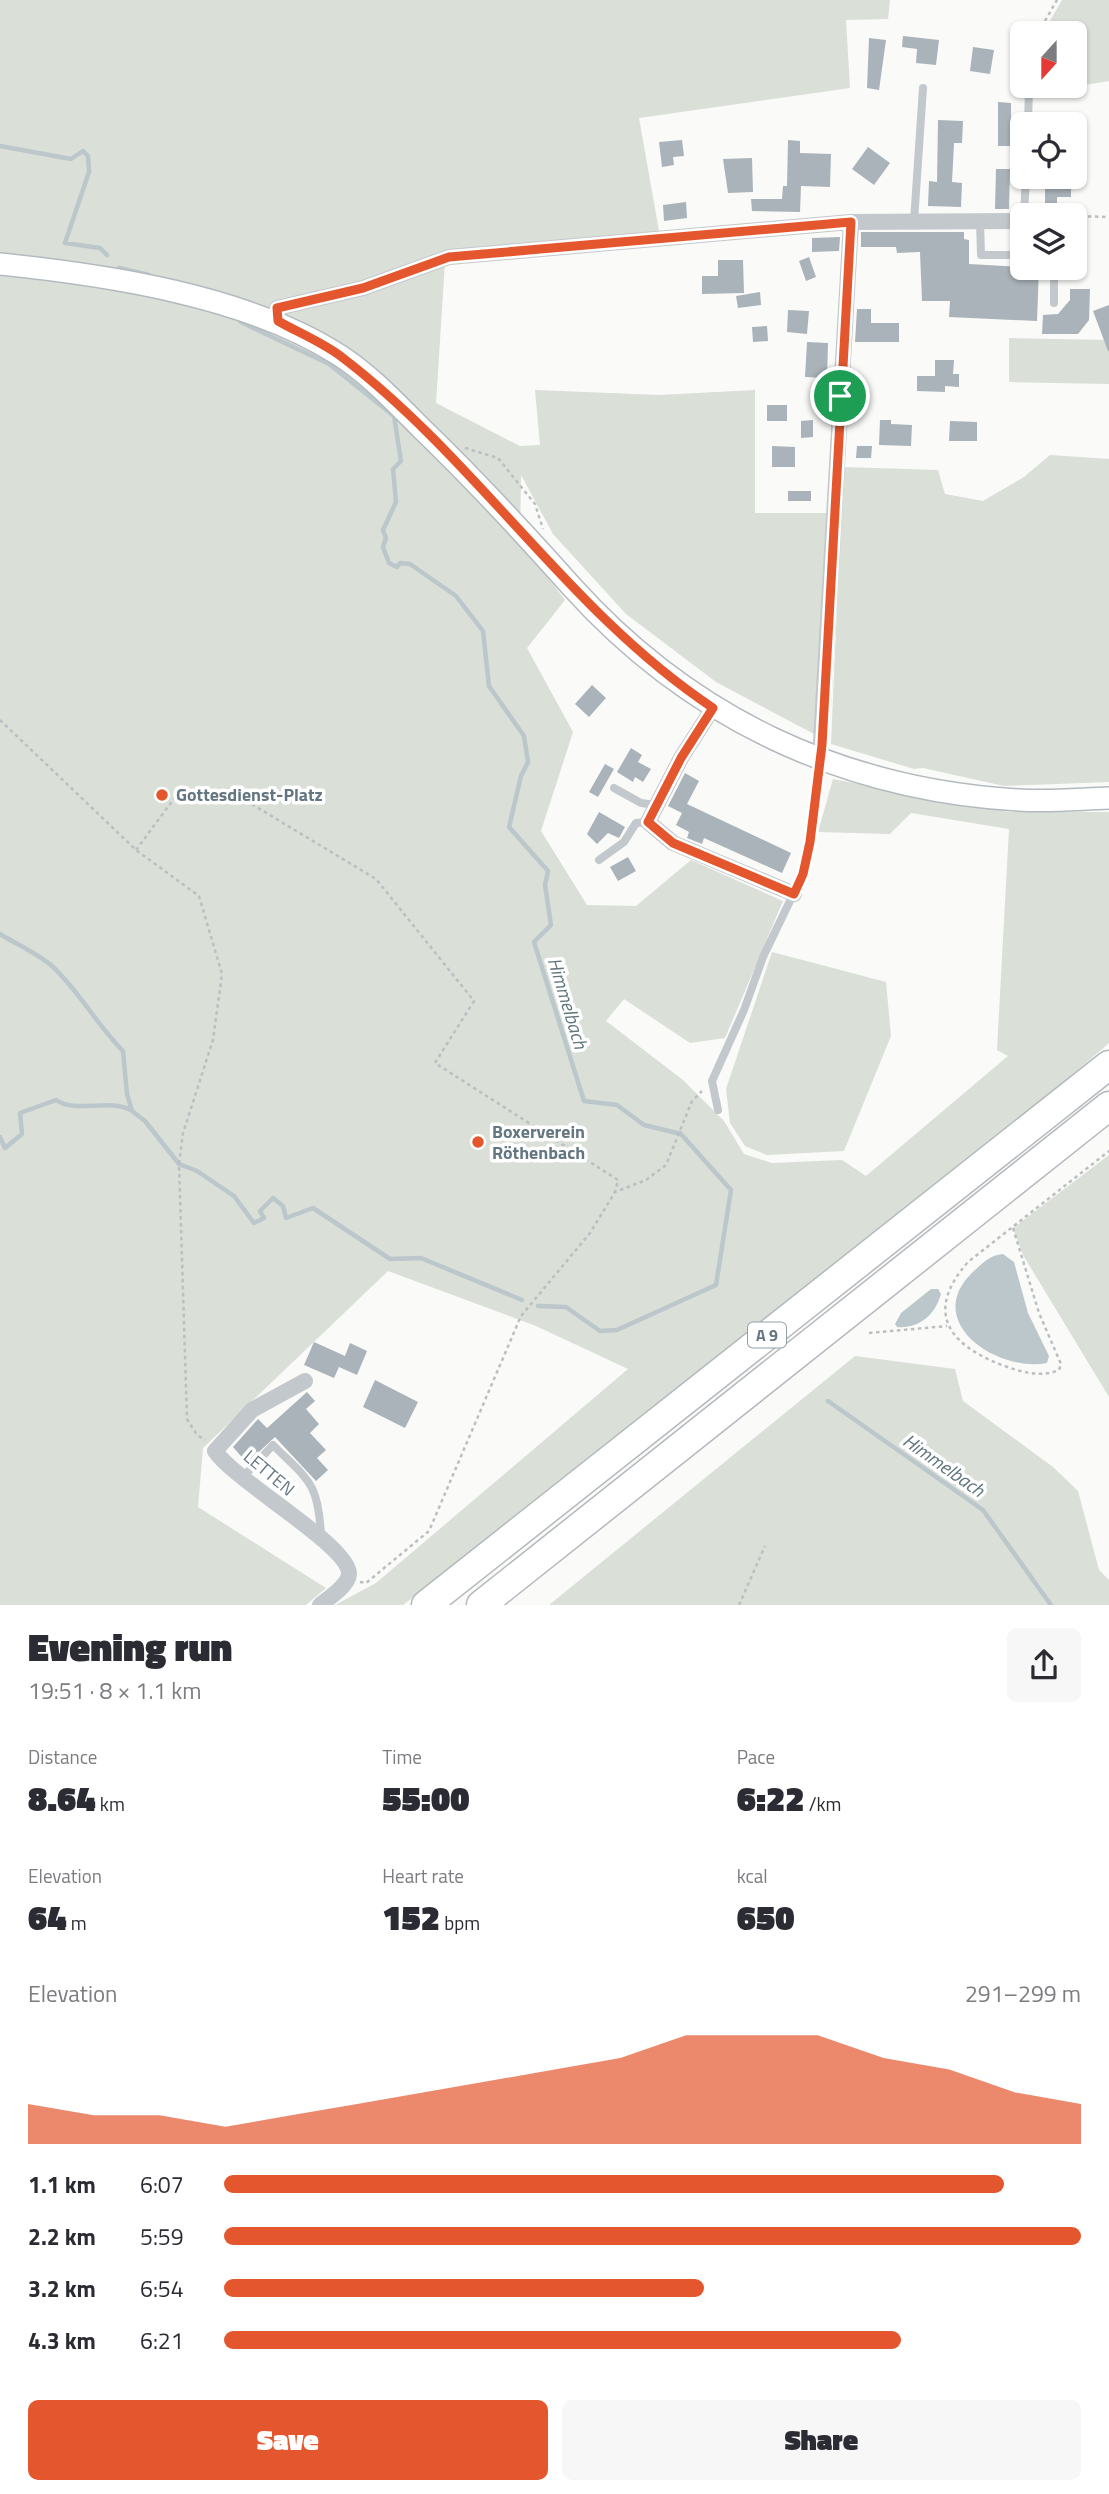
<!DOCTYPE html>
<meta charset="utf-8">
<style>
body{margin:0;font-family:"Titillium Web",sans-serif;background:#f7f7f7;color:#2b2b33;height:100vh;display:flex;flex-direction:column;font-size:26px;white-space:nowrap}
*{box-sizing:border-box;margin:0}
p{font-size:23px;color:#7c7c81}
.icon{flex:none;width:38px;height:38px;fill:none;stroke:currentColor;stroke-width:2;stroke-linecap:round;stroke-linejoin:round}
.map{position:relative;height:1605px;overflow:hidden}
.panel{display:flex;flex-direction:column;background:#fff;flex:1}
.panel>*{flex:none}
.needle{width:46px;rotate:201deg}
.fabs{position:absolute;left:1010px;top:21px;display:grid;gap:14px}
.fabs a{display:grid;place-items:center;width:77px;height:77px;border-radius:10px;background:#fff;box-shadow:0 2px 5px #0004;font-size:35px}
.pin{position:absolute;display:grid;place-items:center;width:60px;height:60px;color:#fff;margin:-30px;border:4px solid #fff;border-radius:50%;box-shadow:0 2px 7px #0007}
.round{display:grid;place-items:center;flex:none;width:74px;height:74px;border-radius:10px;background:#f7f7f7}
.summary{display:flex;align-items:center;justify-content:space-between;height:119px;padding:0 28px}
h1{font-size:38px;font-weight:800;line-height:52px}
.figures{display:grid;grid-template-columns:repeat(3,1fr);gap:10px;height:119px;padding:7px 28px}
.figures div{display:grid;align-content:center}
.figures b{font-size:35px;font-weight:800}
.figures small{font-size:19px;font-weight:400}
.figures p{font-size:19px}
.chart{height:196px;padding:14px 28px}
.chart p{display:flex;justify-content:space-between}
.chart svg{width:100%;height:126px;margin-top:7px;fill:#e4572e;opacity:.7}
.action{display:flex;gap:14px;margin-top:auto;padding:14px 28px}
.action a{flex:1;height:80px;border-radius:10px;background:#e4572e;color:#fff;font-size:28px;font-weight:800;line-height:80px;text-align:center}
.action a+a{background:#f7f7f7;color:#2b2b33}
ul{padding:0 28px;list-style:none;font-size:23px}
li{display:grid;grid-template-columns:112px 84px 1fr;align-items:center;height:52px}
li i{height:18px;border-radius:9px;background:#e4572e}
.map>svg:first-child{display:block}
.green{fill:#dadfd7}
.water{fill:#bbc7cb}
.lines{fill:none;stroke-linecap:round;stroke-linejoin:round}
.stream{stroke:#bbc7cb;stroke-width:4.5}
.building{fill:#aab3b9}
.secondary-casing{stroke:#b3babf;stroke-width:24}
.highway-casing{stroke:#b4b9bd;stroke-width:31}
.path{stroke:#bbbfc2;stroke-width:2.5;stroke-dasharray:3.5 3.5;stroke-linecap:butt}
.lane{stroke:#c3c8cc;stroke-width:8}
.street{stroke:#c3c8cc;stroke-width:16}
.secondary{stroke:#fff;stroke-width:21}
.highway{stroke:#fff;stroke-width:28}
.route-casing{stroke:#fff;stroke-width:14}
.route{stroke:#e4572e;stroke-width:9}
.poi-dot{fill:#e4572e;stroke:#fff;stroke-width:2.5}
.labels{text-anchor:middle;stroke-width:7;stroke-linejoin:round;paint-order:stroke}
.shield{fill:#fff;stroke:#939fa8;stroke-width:2}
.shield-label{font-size:16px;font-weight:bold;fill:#657683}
.poi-label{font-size:18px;font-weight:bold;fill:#657683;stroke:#fff;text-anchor:start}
.street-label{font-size:18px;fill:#657683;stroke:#fff}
.water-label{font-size:19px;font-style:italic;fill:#60757c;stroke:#fff}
</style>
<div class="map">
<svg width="1109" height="1605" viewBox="0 0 1109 1605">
<rect width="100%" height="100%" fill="#fafaf8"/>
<path class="green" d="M 0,0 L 890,0 L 888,19 L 846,20 L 850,88 L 639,118 L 659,231 L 445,262 L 436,403 L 520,446 L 540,445 L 535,390 L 659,395 L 755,390 L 755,513 L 829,513 L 816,735 L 716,682 L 626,614 L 553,534 L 521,475 L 520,541 L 565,600 L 527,648 L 573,732 L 541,831 L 587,905 L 636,906 L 691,860 L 783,901 L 725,1038 L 690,1043 L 624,999 L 606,1021 L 683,1080 L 724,1121 L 744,1154 L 772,1163 L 842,1160 L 866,1176 L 1008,1056 L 997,1050 L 1009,829 L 911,813 L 890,834 L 818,832 L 833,779 L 1008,812 L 1109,812 L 1109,1043 L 1044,1099 L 403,1605 L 335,1605 L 376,1583 L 628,1369 L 536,1326 L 388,1271 L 203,1448 L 198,1507 L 326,1588 L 306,1605 L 0,1605 Z
M 1062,0 L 1109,0 L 1109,81 L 1036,93 L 1036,86 L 1074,86 L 1074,33 L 1043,33 Z
M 1009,338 L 1109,340 L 1109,384 L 1009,382 Z
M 1050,455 L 1109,459 L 1109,782 L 1004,786 L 923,768 L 914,769 L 831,744 L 843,467 L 938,470 L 945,494 L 983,501 L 1024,477 Z
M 772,952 L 886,982 L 891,1036 L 844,1151 L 767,1155 L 745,1146 L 730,1123 L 726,1089 Z
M 1109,1155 L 1109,1397 L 1023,1255 L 1013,1228 Z
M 855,1356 L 955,1369 L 963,1401 L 1053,1467 L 1078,1491 L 1099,1570 L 1109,1580 L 1109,1605 L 549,1605 Z"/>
<path class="water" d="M 1003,1254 L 1014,1262 L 1028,1313 L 1049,1356 L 1047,1363 C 996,1373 919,1320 975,1270 C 984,1262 990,1255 1003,1254 Z
M 931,1289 L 938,1289 L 941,1294 C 935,1315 919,1329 897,1327 L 895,1324 L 901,1313 Z"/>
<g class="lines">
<path class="stream" d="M 0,146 L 71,159 L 83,151 L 88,156 L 89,172 L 65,243 L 100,248 L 107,255
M 119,268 L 149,275
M 241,322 L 329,364 L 394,416 L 401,461 L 393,469 L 396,502 L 383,530 L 386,538 L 383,547 L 389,563 L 397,567 L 400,563 L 410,564 L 456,596 L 483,631 L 489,686 L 524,736 L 528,762 L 521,776 L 509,827 L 548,871 L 545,885 L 551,925 L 534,942 L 584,1101 L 617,1105 L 644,1125 L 677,1133
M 0,934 C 16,944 37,953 52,966 C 79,991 97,1025 123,1051 L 127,1094 L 132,1111 L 145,1121 L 179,1164 L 197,1171 L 234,1196 L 254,1223 L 264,1218 L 260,1211 L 273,1198 L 283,1206 L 286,1218 L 313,1208 L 390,1259 L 421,1258 L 522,1300
M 0,1137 L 5,1148 L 22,1134 L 20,1113 L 56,1100 C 76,1114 108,1098 131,1110
M 538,1306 L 566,1307 L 600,1331 L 617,1330 L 716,1285 L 731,1190 L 680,1133
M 828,1401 L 983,1510 L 1051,1605"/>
</g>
<path class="building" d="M 903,36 L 939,40 L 936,65 L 916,63 L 917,49 L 902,47 Z
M 869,38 L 886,40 L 879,90 L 867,88 Z
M 973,47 L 994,50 L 990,74 L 970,71 Z
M 998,102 L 1011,103 L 1011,146 L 998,146 Z
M 938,120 L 963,121 L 962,143 L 954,143 L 952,182 L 962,183 L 961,207 L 928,206 L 929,181 L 937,182 Z
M 682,140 L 684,156 L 673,157 L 674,165 L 662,167 L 659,142 Z
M 788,140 L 800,141 L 800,153 L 831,154 L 830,187 L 801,186 L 800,212 L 752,211 L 751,199 L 782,199 L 783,186 L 787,186 Z
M 868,147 L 890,163 L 874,185 L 852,169 Z
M 752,158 L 753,192 L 728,193 L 723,159 Z
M 996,169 L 1010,169 L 1009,209 L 995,209 Z
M 1045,177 L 1071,177 L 1071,197 L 1057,197 L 1057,212 L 1045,212 Z
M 686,202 L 687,218 L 664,221 L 663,205 Z
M 861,232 L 964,232 L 964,239 L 969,240 L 969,264 L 1039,268 L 1037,321 L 949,317 L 950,301 L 922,301 L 920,252 L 897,253 L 896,247 L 861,247 Z
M 840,237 L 839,251 L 812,252 L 812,238 Z
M 809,257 L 816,277 L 806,281 L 799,261 Z
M 718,260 L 743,260 L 744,293 L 702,294 L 702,276 L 718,276 Z
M 1070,289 L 1090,289 L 1089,320 L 1078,334 L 1042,334 L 1043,315 L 1058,314 L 1070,300 Z
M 760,292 L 761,305 L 738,308 L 736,296 Z
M 1109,305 L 1109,351 L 1108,351 L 1093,311 Z
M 857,309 L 871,309 L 871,323 L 899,323 L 899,342 L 855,342 Z
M 788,310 L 809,311 L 807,334 L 787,332 Z
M 767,326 L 768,341 L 753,342 L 752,327 Z
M 807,342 L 828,343 L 827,378 L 805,377 Z
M 935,360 L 954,360 L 953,374 L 959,374 L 959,387 L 945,386 L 945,392 L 917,391 L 917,376 L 935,376 Z
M 767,405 L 787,405 L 787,421 L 767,421 Z
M 813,420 L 813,437 L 801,438 L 801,421 Z
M 880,420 L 891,420 L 891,424 L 912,425 L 911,446 L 879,445 Z
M 950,421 L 977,422 L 977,441 L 949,441 Z
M 772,446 L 795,447 L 795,467 L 772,467 Z
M 857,446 L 872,446 L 871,458 L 856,458 Z
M 788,491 L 811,491 L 811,501 L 788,501 Z
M 592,685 L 606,698 L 589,717 L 575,704 Z
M 631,748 L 642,755 L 638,762 L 651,769 L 643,782 L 635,777 L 633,782 L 617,772 Z
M 605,764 L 614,769 L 598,797 L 589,792 Z
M 685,773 L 699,781 L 687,804 L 791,853 L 782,873 L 704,838 L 702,844 L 687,838 L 689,832 L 676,825 L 682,813 L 668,806 Z
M 599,812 L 625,827 L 619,838 L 608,833 L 597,844 L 587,834 Z
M 628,857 L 636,871 L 618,881 L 610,867 Z
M 314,1342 L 345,1356 L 350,1343 L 367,1351 L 357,1375 L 339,1367 L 334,1378 L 304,1365 Z
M 375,1380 L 418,1402 L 405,1428 L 363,1407 Z
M 307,1392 L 315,1401 L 306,1409 L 319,1424 L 310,1433 L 326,1450 L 317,1458 L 328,1470 L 316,1481 L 275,1437 L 247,1463 L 233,1447 L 258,1419 L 267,1428 Z"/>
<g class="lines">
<defs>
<path id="secondary" d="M 0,264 C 108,275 247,296 339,355 C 369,374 396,403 421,428 C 474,479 523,532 572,587 C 690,718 843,790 1019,800 C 1049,802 1079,799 1109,798"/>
<path id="highway" d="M 426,1605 L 1109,1065
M 481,1605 L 1109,1106"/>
</defs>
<use href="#secondary" class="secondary-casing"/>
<use href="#highway" class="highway-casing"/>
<path class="path" d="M 1038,33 L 1057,0
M 1043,215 L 1048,215
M 1074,216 L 1109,217
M 465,448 L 498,458 L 535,504 L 543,529
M 0,720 L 136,850 L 199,896 L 222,974 L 213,1040 L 183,1133 L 179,1164 L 187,1419 L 197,1435 L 205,1440
M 136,850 L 176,796 L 230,791 L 376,879 L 474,1001 L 435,1063 L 618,1180 L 615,1192
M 1013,1228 L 1039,1313 L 1061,1364 L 1059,1370 C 1040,1378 1021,1372 1002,1365 C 947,1344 925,1311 968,1262 L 1109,1151
M 869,1333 L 947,1326
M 360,1582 L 366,1583 L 429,1531 L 521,1316 L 590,1233 L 615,1192 L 646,1180 L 666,1165 L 692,1101 L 702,1091
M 739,1605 L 765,1546"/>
<path class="lane" d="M 1028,124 L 1029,88
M 1024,215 L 1026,177
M 914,221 L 923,88
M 980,221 L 981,255 L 1022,255
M 1054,303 L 1054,268
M 614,788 L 641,803 L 656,805
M 599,860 L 624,842 L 636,823 L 648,822
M 718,1110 L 712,1081 L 744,1010 L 763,957 L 803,874 L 810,842 L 820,760
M 243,1477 L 273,1445 C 309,1481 318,1482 321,1535"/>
<path class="street" d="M 278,321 L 277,308 L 363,288 L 449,257 L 851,222 L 1022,221
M 713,708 L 681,758 L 648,822 L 673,843 L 794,894
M 820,759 L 851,222
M 305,1381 L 252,1410 L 215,1451 C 236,1482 350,1546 349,1574 C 348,1586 329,1598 320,1605"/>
<use href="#secondary" class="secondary"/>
<use href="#highway" class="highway"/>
</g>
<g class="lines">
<defs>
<path id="route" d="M 851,222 L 822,745 L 810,842 L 803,874 L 794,894 L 673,843 L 648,822 L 681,758 L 713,708 C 570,613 479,462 343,358 C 324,343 299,333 278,321 L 277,308 L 363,288 L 449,257 Z"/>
</defs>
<use href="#route" class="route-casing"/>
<use href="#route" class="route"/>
</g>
<g class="poi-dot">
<circle cx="162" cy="795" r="7"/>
<circle cx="478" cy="1142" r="7"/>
</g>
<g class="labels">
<rect class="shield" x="748" y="1322.5" width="38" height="25" rx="5"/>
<g class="shield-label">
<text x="767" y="1341">A 9</text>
</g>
<g class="poi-label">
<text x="176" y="801">Gottesdienst-Platz</text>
<text x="492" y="1138">Boxerverein<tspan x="492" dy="21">Röthenbach</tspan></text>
</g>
<g class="street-label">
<text transform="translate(269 1473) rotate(40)" y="6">LETTEN</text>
</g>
<g class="water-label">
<text transform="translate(568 1003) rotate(73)" y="7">Himmelbach</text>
<text transform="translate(944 1465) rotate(35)" y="7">Himmelbach</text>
</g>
</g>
</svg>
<div class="fabs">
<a><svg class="needle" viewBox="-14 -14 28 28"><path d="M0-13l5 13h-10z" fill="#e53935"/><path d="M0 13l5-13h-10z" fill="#7c7c81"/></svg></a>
<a><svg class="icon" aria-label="locate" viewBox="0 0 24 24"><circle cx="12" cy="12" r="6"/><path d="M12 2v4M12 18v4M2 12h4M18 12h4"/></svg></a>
<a><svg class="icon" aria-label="layers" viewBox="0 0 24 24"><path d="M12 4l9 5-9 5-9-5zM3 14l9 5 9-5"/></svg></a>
</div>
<div class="pin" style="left:840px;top:396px;background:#1e9e55"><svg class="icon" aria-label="arrive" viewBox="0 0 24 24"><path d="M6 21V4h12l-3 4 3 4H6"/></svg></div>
</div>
<section class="panel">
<div class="summary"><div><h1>Evening run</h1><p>19:51 · 8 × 1.1 km</p></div><a class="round"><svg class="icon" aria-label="share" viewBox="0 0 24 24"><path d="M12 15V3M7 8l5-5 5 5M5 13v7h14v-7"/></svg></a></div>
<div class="figures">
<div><p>Distance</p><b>8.64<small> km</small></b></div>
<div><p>Time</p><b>55:00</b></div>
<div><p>Pace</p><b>6:22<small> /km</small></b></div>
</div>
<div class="figures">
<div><p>Elevation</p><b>64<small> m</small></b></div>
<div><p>Heart rate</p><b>152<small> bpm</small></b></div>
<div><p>kcal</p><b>650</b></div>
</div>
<div class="chart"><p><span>Elevation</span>291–299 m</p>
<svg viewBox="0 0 160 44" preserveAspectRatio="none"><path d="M0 44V30L10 34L20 34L30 38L40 34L50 30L60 26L70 22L80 18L90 14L100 6L110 6L120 6L130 14L140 18L150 26L160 30V44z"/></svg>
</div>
<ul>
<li><b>1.1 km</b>6:07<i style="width:91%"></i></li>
<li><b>2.2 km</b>5:59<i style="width:100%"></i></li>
<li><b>3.2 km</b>6:54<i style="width:56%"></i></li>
<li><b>4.3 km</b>6:21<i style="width:79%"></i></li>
</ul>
<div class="action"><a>Save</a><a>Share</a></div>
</section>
